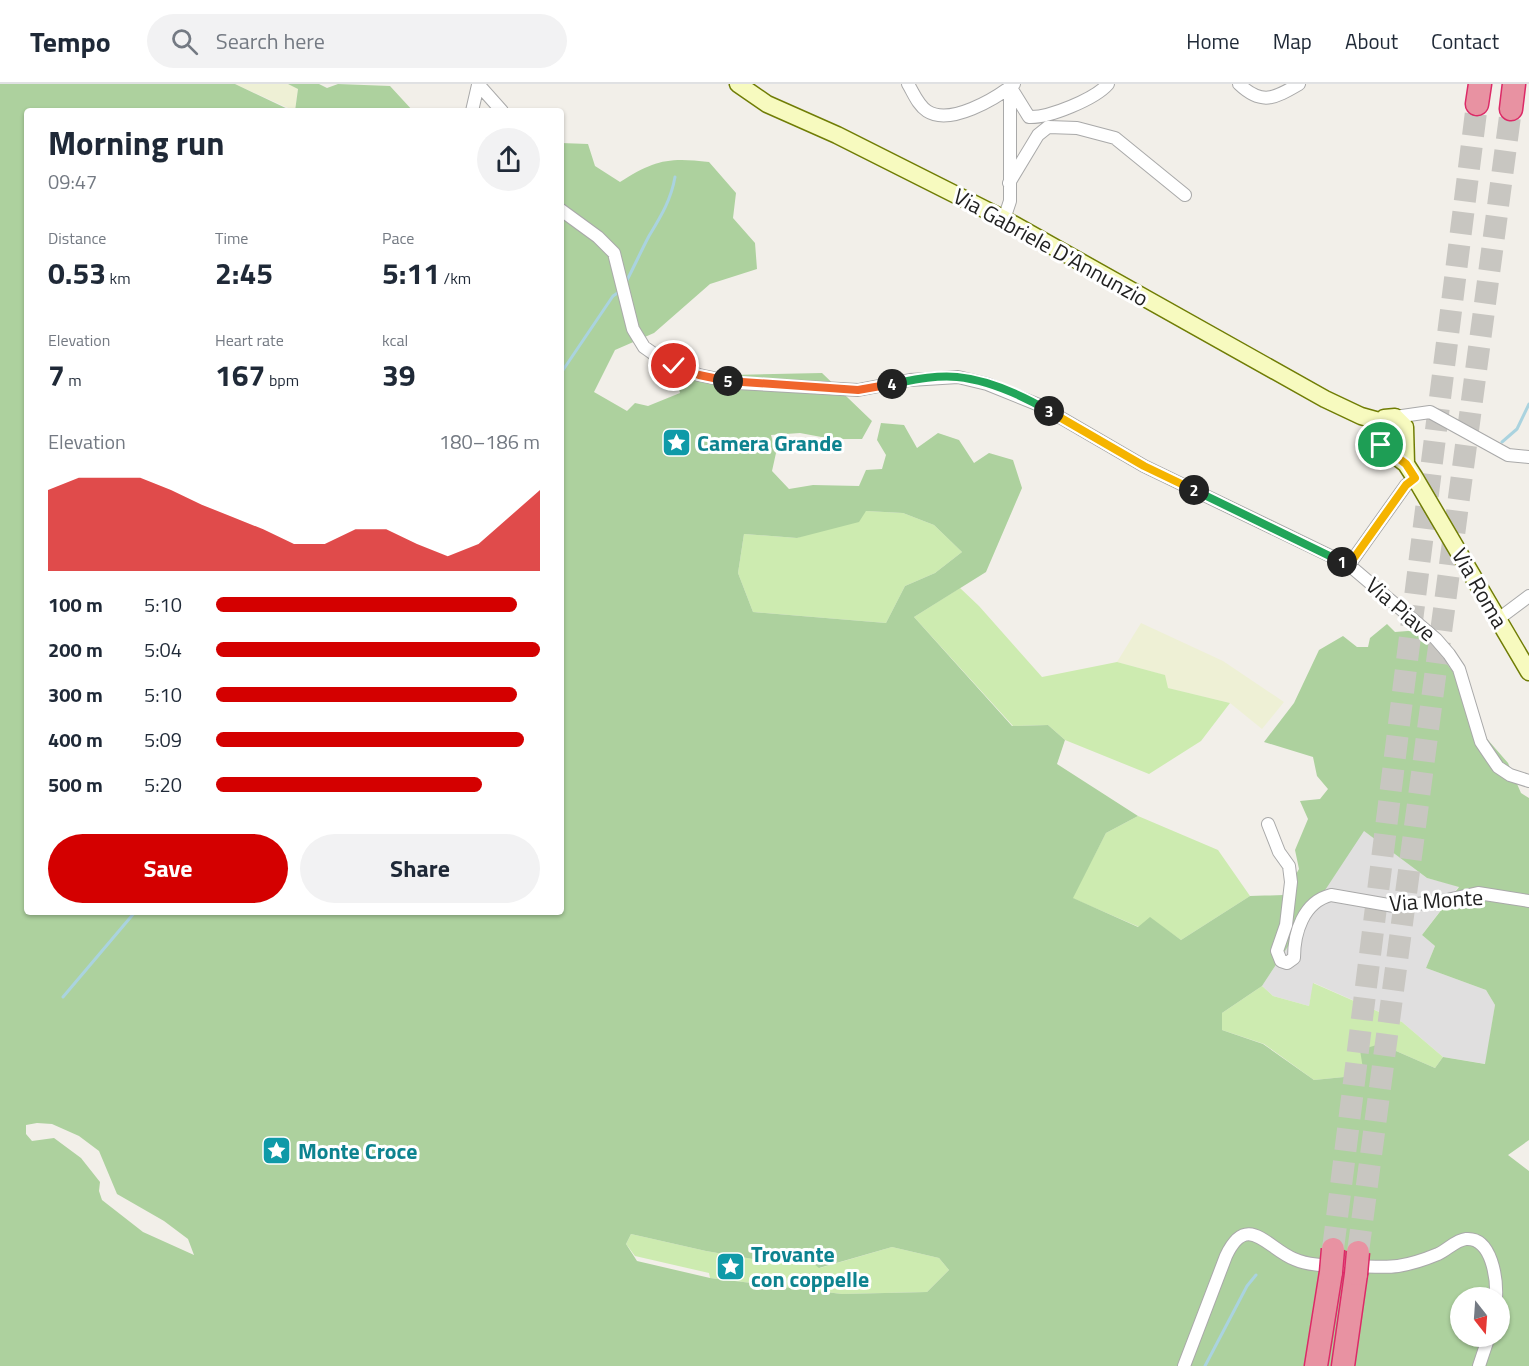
<!DOCTYPE html>
<meta charset="utf-8">
<style>
body{margin:0;font-family:"Titillium Web",sans-serif;background:#f2f2f3;color:#1f2937;height:100vh;display:flex;flex-direction:column;font-size:22px;white-space:nowrap}
*{box-sizing:border-box;margin:0}
p{font-size:20px;color:#747a83}
.icon{flex:none;width:33px;height:33px;fill:none;stroke:currentColor;stroke-width:2;stroke-linecap:round;stroke-linejoin:round}
.map{position:relative;flex:1;overflow:hidden}
.panel{position:absolute;left:24px;top:24px;width:540px;height:807px;display:flex;flex-direction:column;background:#fff;border-radius:6px;box-shadow:0 2px 4px #0004}
.panel>*{flex:none}
.needle{width:39px;rotate:163deg}
.tools{position:absolute;left:1450px;top:1203px;display:grid;gap:12px}
.tools a{display:grid;place-items:center;width:60px;height:60px;border-radius:50%;background:#fff;box-shadow:0 2px 4px #0004;font-size:30px}
.pin{position:absolute;display:grid;place-items:center;width:51px;height:51px;color:#fff;margin:-26px;border:3px solid #fff;border-radius:50%;box-shadow:0 2px 6px #0007}
.km{position:absolute;width:30px;height:30px;margin:-15px;border-radius:50%;background:#222;color:#fff;font-size:16px;line-height:30px;text-align:center}
.round{display:grid;place-items:center;flex:none;width:63px;height:63px;border-radius:32px;background:#f2f2f3}
.headline{display:flex;align-items:center;justify-content:space-between;height:102px;padding:0 24px}
h1{font-size:33px;font-weight:700;line-height:45px}
.figures{display:grid;grid-template-columns:repeat(3,1fr);gap:9px;height:102px;padding:6px 24px}
.figures div{display:grid;align-content:center}
.figures b{font-size:30px;font-weight:700}
.figures small{font-size:16px;font-weight:400}
.figures p{font-size:16px}
.chart{height:168px;padding:12px 24px}
.chart p{display:flex;justify-content:space-between}
.chart svg{width:100%;height:108px;margin-top:6px;fill:#d40000;opacity:.7}
.button{display:flex;gap:12px;margin-top:auto;padding:12px 24px}
.button a{flex:1;height:69px;border-radius:36px;background:#d40000;color:#fff;font-size:24px;font-weight:700;line-height:69px;text-align:center}
.button a+a{background:#f2f2f3;color:#1f2937}
ul{padding:0 24px;list-style:none;font-size:20px}
li{display:grid;grid-template-columns:96px 72px 1fr;align-items:center;height:45px}
li i{height:15px;border-radius:8px;background:#d40000}
header{display:flex;align-items:center;gap:36px;box-sizing:border-box;height:84px;padding:0 30px;background:#fff;border-bottom:2px solid #e0e1e3}
header strong{font-size:28px}
nav{display:flex;gap:33px;margin-inline-start:auto;font-size:21px}
.search{width:420px;height:54px;background:#f2f2f3;display:flex;align-items:center;gap:15px;box-sizing:border-box;padding:0 21px;border-radius:33px;color:#747a83;font-size:22px}
.map>svg:first-child{display:block}
.residential{fill:#e0dfdf}
.farmland{fill:#eef0d5}
.grass{fill:#cdebb0}
.forest{fill:#add19e;fill-rule:evenodd}
.lines{fill:none;stroke-linecap:round;stroke-linejoin:round}
.stream{stroke:#aad3df;stroke-width:3}
.highway-tunnel{stroke:#c8c6c1;stroke-width:22;stroke-dasharray:22 11;stroke-linecap:butt}
.street-casing{stroke:#a9a9a9;stroke-width:14}
.secondary-casing{stroke:#707d05;stroke-width:19}
.highway-casing{stroke:#dc2a67;stroke-width:25}
.street{stroke:#fff;stroke-width:12}
.secondary{stroke:#f7fabf;stroke-width:16}
.highway{stroke:#e892a2;stroke-width:22}
.highway-bridge-casing{stroke:#dc2a67;stroke-width:25;stroke-linecap:butt}
.highway-bridge{stroke:#e892a2;stroke-width:22}
.split-1-casing{stroke:#fff;stroke-width:12}
.split-2-casing{stroke:#fff;stroke-width:12}
.split-3-casing{stroke:#fff;stroke-width:12}
.split-4-casing{stroke:#fff;stroke-width:12}
.split-5-casing{stroke:#fff;stroke-width:12}
.split-6-casing{stroke:#fff;stroke-width:12}
.split-1{stroke:#f5b400;stroke-width:8}
.split-2{stroke:#22a559;stroke-width:8}
.split-3{stroke:#f5b400;stroke-width:8}
.split-4{stroke:#22a559;stroke-width:8}
.split-5{stroke:#f0652b;stroke-width:8}
.split-6{stroke:#f0652b;stroke-width:8}
.labels{text-anchor:middle;stroke-width:6;stroke-linejoin:round;paint-order:stroke}
.street-label{font-size:22px;fill:#222;stroke:#fff}
.culture-label{font-size:22px;font-weight:bold;fill:#0d838f;stroke:#fff;text-anchor:start}
</style>
<header>
<strong>Tempo</strong>
<div class="search"><svg class="icon" aria-label="search" viewBox="0 0 24 24"><circle cx="10" cy="10" r="6"/><path d="M15 15l6 6"/></svg>Search here</div>
<nav><a>Home</a><a>Map</a><a>About</a><a>Contact</a></nav>
</header>
<div class="map">
<svg width="1529" height="1282" viewBox="0 0 1529 1282">
<rect width="100%" height="100%" fill="#f2efe9"/>
<path class="residential" d="M 1363,746 L 1427,794 L 1459,802 L 1422,851 L 1435,862 L 1426,884 L 1486,906 L 1495,921 L 1486,980 L 1443,973 L 1402,938 L 1314,899 L 1309,922 L 1273,912 L 1262,902 Z"/>
<path class="farmland" d="M 235,0 L 288,0 L 298,4 L 295,27 Z
M 1141,539 L 1223,577 L 1284,618 L 1262,645 L 1230,619 L 1167,604 L 1164,591 L 1117,578 Z"/>
<path class="grass" d="M 866,427 L 903,429 L 934,441 L 962,468 L 935,489 L 905,502 L 886,539 L 753,528 L 738,489 L 744,450 L 797,454 Z
M 960,504 L 979,522 L 1042,593 L 1117,578 L 1165,591 L 1168,604 L 1230,619 L 1201,657 L 1149,690 L 1065,656 L 1048,641 L 1013,642 L 914,533 Z
M 1138,732 L 1218,766 L 1250,812 L 1181,856 L 1150,834 L 1139,843 L 1072,814 L 1106,749 Z
M 1313,899 L 1402,938 L 1443,973 L 1435,984 L 1380,960 L 1364,991 L 1314,996 L 1264,960 L 1222,946 L 1222,929 L 1262,902 L 1273,912 L 1309,922 Z
M 631,1150 L 706,1167 L 770,1178 L 783,1169 L 803,1171 L 820,1184 L 892,1163 L 939,1174 L 949,1186 L 927,1208 L 842,1210 L 710,1194 L 709,1189 L 635,1172 L 626,1160 Z"/>
<path class="forest" d="M 0,0 L 235,0 L 292,27 L 27,27 L 27,828 L 561,828 L 561,59 L 588,60 L 595,82 L 620,98 C 654,76 669,73 709,78 L 736,109 L 733,134 L 755,159 L 757,185 L 710,200 L 654,249 L 615,266 L 594,308 L 627,327 L 635,319 L 648,322 L 680,309 L 677,298 L 732,291 L 822,289 L 872,337 L 862,355 L 832,355 L 800,349 L 771,351 L 776,369 L 772,387 L 789,405 L 813,401 L 859,402 L 866,386 L 882,385 L 886,371 L 877,356 L 881,339 L 904,341 L 917,364 L 938,349 L 959,356 L 974,379 L 989,369 L 1013,376 L 1022,404 L 986,488 L 914,533 L 1012,642 L 1048,641 L 1065,656 L 1057,680 L 1138,732 L 1106,749 L 1073,814 L 1138,843 L 1150,833 L 1181,856 L 1250,812 L 1284,811 L 1299,785 L 1295,766 L 1308,735 L 1300,717 L 1320,715 L 1328,705 L 1317,692 L 1313,673 L 1264,658 L 1294,619 L 1319,566 L 1343,552 L 1357,563 L 1368,563 L 1370,554 L 1387,540 L 1395,548 L 1420,546 L 1454,589 L 1481,648 L 1508,679 L 1521,709 L 1529,714 L 1529,1056 L 1508,1071 L 1529,1087 L 1529,1282 L 0,1282 ZM 866,427 L 903,429 L 934,441 L 962,468 L 935,489 L 905,502 L 886,539 L 753,528 L 738,489 L 744,450 L 797,454 L 859,438 ZM 1364,747 L 1427,794 L 1459,803 L 1422,851 L 1435,862 L 1426,884 L 1486,906 L 1495,921 L 1485,980 L 1443,973 L 1435,984 L 1380,960 L 1360,966 L 1364,991 L 1314,996 L 1263,960 L 1222,946 L 1222,929 L 1262,902 ZM 37,1039 L 52,1040 L 79,1052 L 99,1067 L 117,1110 L 164,1137 L 188,1155 L 194,1171 L 143,1148 L 102,1116 L 99,1107 L 100,1098 L 81,1074 L 54,1054 L 32,1057 L 26,1050 L 26,1041 ZM 631,1150 L 706,1167 L 770,1178 L 783,1169 L 803,1171 L 819,1184 L 892,1163 L 939,1174 L 949,1186 L 927,1208 L 842,1210 L 710,1194 L 637,1177 L 626,1160 ZM 1461,1214 L 1500,1214 L 1500,1252 L 1461,1252 Z
M 288,0 L 319,0 L 327,4 L 338,0 L 390,2 L 413,27 L 295,27 L 298,5 Z"/>
<g class="lines">
<path class="stream" d="M 626,198 C 634,183 641,167 649,152 C 661,132 671,116 675,93
M 561,289 L 613,212 L 619,208
M 1502,358 L 1517,345 L 1529,320
M 63,913 L 135,828
M 1205,1282 L 1247,1202 L 1256,1191"/>
<path class="highway-tunnel" d="M 1333,1165 L 1477,20
M 1358,1168 L 1511,25"/>
<defs>
<path id="street" d="M 478,0 L 502,27
M 908,0 C 914,10 918,21 927,27 C 950,42 995,15 1014,0
M 1239,0 C 1262,22 1275,14 1299,0
M 1011,4 L 1029,33 C 1049,34 1095,15 1108,0
M 472,27 L 478,1
M 1009,99 L 1038,51 L 1048,43 L 1077,44 L 1115,54 L 1185,111
M 561,126 L 598,153 L 614,169 L 633,245 L 644,263 L 668,280 L 699,291 L 737,299 L 858,306 L 910,296 L 958,293 L 987,300 L 1039,321 L 1144,382 L 1349,481 L 1436,555 L 1449,570 L 1459,585 L 1481,658 L 1498,683 L 1510,691 L 1529,697
M 1004,135 L 1010,117 L 1010,0
M 1395,333 L 1430,328 L 1508,371 L 1529,373
M 1349,481 L 1406,401 L 1415,394
M 1497,536 L 1529,512
M 1268,740 L 1279,768 L 1289,782 L 1291,798 L 1286,841 L 1277,867 L 1281,877 L 1287,879 L 1294,874 C 1294,849 1303,818 1331,811 L 1394,822 L 1438,818 L 1478,809 L 1529,817
M 1184,1282 L 1226,1172 C 1247,1127 1267,1164 1294,1175 C 1312,1183 1333,1181 1353,1182 C 1367,1182 1383,1184 1398,1182 C 1411,1180 1426,1175 1438,1170 C 1447,1166 1456,1156 1466,1155 C 1492,1153 1497,1195 1496,1214
M 1479,1282 L 1489,1252"/>
<path id="secondary" d="M 738,0 L 767,20 L 837,51 L 1004,135 L 1325,315 L 1361,332 L 1379,337
M 1406,380 L 1405,343 L 1395,333 L 1384,334 L 1375,344 L 1377,358 L 1406,380 L 1415,394 L 1529,588"/>
<path id="highway" d="M 1477,20 L 1480,0
M 1511,25 L 1514,0
M 1316,1282 L 1331,1188
M 1343,1282 L 1356,1190"/>
</defs>
<use href="#street" class="street-casing"/>
<use href="#secondary" class="secondary-casing"/>
<use href="#highway" class="highway-casing"/>
<use href="#street" class="street"/>
<use href="#secondary" class="secondary"/>
<use href="#highway" class="highway"/>
<defs>
<path id="highway-bridge" d="M 1331,1188 L 1333,1165
M 1356,1190 L 1358,1168"/>
</defs>
<use href="#highway-bridge" class="highway-bridge-casing"/>
<use href="#highway-bridge" class="highway-bridge"/>
</g>
<g class="lines">
<defs>
<path id="split-1" d="M 1342,478 L 1349,481 L 1406,401 L 1415,394 L 1406,380 L 1381,361"/>
<path id="split-2" d="M 1194,406 L 1342,478"/>
<path id="split-3" d="M 1049,327 L 1144,382 L 1194,406"/>
<path id="split-4" d="M 892,300 C 913,296 935,291 957,293 C 988,296 1023,312 1049,327"/>
<path id="split-5" d="M 728,297 L 858,306 L 892,300"/>
<path id="split-6" d="M 674,282 L 699,291 L 728,297"/>
</defs>
<use href="#split-1" class="split-1-casing"/>
<use href="#split-2" class="split-2-casing"/>
<use href="#split-3" class="split-3-casing"/>
<use href="#split-4" class="split-4-casing"/>
<use href="#split-5" class="split-5-casing"/>
<use href="#split-6" class="split-6-casing"/>
<use href="#split-1" class="split-1"/>
<use href="#split-2" class="split-2"/>
<use href="#split-3" class="split-3"/>
<use href="#split-4" class="split-4"/>
<use href="#split-5" class="split-5"/>
<use href="#split-6" class="split-6"/>
</g>
<defs>
<symbol id="sight-square" viewBox="-11 -11 22 22"><rect x="-9" y="-9" width="18" height="18" rx="4" fill="#0f9aa8" stroke="#fff"/><path d="M0-6L1.8-2.2L6-1.7L2.9 1.2L3.7 5.4L0 3.3L-3.7 5.4L-2.9 1.2L-6-1.7L-1.8-2.2Z" fill="#fff"/></symbol>
</defs>
<g fill-rule="evenodd">
<use href="#sight-square" x="660" y="342" width="33" height="33"/>
<use href="#sight-square" x="260" y="1050" width="33" height="33"/>
<use href="#sight-square" x="714" y="1166" width="33" height="33"/>
</g>
<g class="labels">
<g class="street-label">
<text transform="translate(1051 163) rotate(29)" y="8">Via Gabriele D'Annunzio</text>
<text transform="translate(1480 504) rotate(60)" y="8">Via Roma</text>
<text transform="translate(1401 525) rotate(41)" y="8">Via Piave</text>
<text transform="translate(1436 816) rotate(-4)" y="8">Via Monte</text>
</g>
<g class="culture-label">
<text x="697" y="367">Camera Grande</text>
<text x="298" y="1075">Monte Croce</text>
<text x="751" y="1178">Trovante<tspan x="751" dy="25">con coppelle</tspan></text>
</g>
</g>
</svg>
<div class="tools">
<a><svg class="needle" viewBox="-14 -14 28 28"><path d="M0-13l5 13h-10z" fill="#e53935"/><path d="M0 13l5-13h-10z" fill="#747a83"/></svg></a>
</div>
<div class="pin" style="left:1381px;top:361px;background:#1e9e55"><svg class="icon" aria-label="arrive" viewBox="0 0 24 24"><path d="M6 21V4h12l-3 4 3 4H6"/></svg></div>
<div class="pin" style="left:674px;top:282px;background:#d93025"><svg class="icon" aria-label="check" viewBox="0 0 24 24"><path d="M5 12l5 5 9-10"/></svg></div>
<b class="km" style="left:1342px;top:478px">1</b>
<b class="km" style="left:1194px;top:406px">2</b>
<b class="km" style="left:1049px;top:327px">3</b>
<b class="km" style="left:892px;top:300px">4</b>
<b class="km" style="left:728px;top:297px">5</b>
<section class="panel">
<div class="headline"><div><h1>Morning run</h1><p>09:47</p></div><a class="round"><svg class="icon" aria-label="share" viewBox="0 0 24 24"><path d="M12 15V3M7 8l5-5 5 5M5 13v7h14v-7"/></svg></a></div>
<div class="figures">
<div><p>Distance</p><b>0.53<small> km</small></b></div>
<div><p>Time</p><b>2:45</b></div>
<div><p>Pace</p><b>5:11<small> /km</small></b></div>
</div>
<div class="figures">
<div><p>Elevation</p><b>7<small> m</small></b></div>
<div><p>Heart rate</p><b>167<small> bpm</small></b></div>
<div><p>kcal</p><b>39</b></div>
</div>
<div class="chart"><p><span>Elevation</span>180–186 m</p>
<svg viewBox="0 0 160 44" preserveAspectRatio="none"><path d="M0 44V11L10 6L20 6L30 6L40 11L50 17L60 22L70 27L80 33L90 33L100 27L110 27L120 33L130 38L140 33L150 22L160 11V44z"/></svg>
</div>
<ul>
<li><b>100 m</b>5:10<i style="width:93%"></i></li>
<li><b>200 m</b>5:04<i style="width:100%"></i></li>
<li><b>300 m</b>5:10<i style="width:93%"></i></li>
<li><b>400 m</b>5:09<i style="width:95%"></i></li>
<li><b>500 m</b>5:20<i style="width:82%"></i></li>
</ul>
<div class="button"><a>Save</a><a>Share</a></div>
</section>
</div>
